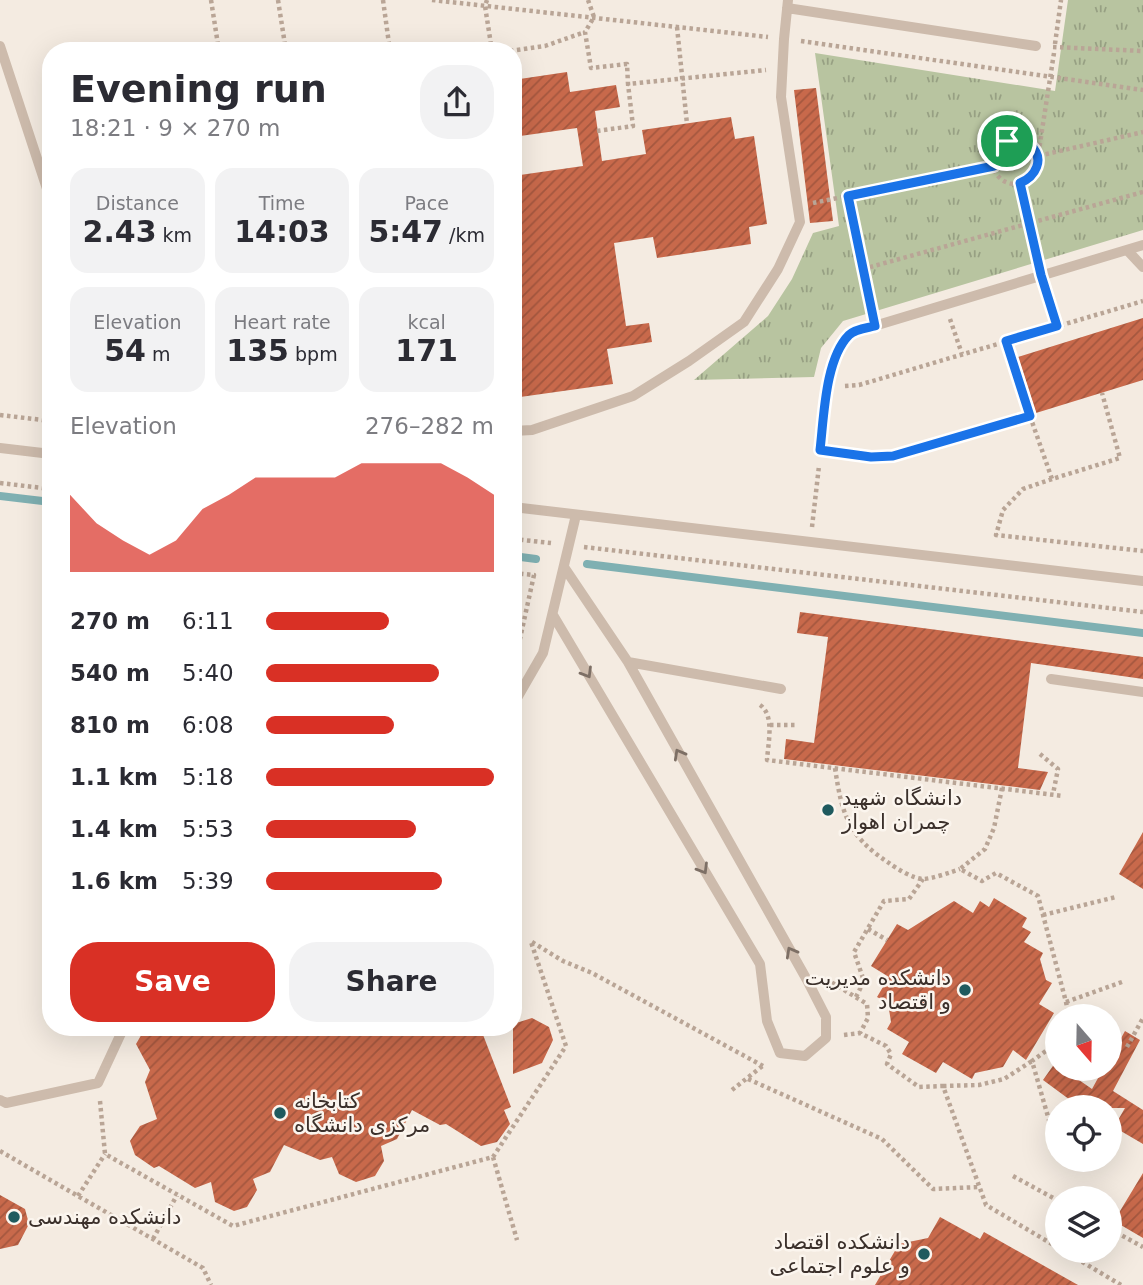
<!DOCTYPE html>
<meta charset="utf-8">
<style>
body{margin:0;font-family:"DejaVu Sans","Noto Naskh Arabic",sans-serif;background:#f2f2f3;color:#2b2b33;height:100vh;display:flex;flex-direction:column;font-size:26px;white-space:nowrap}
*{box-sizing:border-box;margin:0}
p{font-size:23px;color:#7c7c81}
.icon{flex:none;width:38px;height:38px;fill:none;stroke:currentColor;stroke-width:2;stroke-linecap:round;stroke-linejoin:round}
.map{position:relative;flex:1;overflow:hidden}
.side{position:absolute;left:42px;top:42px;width:480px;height:994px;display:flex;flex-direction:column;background:#fff;border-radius:28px;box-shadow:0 7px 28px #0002}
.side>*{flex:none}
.needle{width:46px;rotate:160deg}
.fabs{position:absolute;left:1045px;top:1004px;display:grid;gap:14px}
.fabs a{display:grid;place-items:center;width:77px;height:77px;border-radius:50%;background:#fff;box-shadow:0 7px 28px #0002;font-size:35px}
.pin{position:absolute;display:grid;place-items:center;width:60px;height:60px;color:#fff;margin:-30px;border:4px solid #fff;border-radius:50%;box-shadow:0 2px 7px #0007}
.round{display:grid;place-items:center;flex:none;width:74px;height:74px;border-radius:28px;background:#f2f2f3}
.overview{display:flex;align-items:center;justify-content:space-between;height:119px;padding:0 28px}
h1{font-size:38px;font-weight:800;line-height:52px}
.stats{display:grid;grid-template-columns:repeat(3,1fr);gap:10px;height:119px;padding:7px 28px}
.stats div{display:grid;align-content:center;border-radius:18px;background:#f2f2f3;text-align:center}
.stats b{font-size:30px;font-weight:800}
.stats small{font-size:19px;font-weight:400}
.stats p{font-size:19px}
.chart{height:196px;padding:14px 28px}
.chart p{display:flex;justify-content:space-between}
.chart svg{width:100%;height:126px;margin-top:7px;fill:#d93025;opacity:.7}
.primary-button{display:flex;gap:14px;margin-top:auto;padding:14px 28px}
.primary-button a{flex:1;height:80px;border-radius:28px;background:#d93025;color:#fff;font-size:28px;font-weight:800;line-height:80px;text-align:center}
.primary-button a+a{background:#f2f2f3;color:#2b2b33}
ul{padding:0 28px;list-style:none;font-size:23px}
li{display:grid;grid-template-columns:112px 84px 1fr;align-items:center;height:52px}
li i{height:18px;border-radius:9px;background:#d93025}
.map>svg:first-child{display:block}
.park{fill:url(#park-tufts)}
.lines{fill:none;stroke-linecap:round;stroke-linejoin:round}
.stream{stroke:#7fb0b2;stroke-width:8}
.building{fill:url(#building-hatch)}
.path{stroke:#b9a596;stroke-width:4.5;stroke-dasharray:3.5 3.5;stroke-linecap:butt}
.lane{stroke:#cdbbac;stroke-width:10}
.oneway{stroke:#7d6f65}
.route-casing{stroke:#fff;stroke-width:14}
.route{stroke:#1a73e8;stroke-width:9}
.poi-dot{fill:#1f5a5e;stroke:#fbf5ee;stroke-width:2.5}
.labels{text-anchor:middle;stroke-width:5;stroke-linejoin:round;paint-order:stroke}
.poi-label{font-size:21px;fill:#3b302b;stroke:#fbf5ee;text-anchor:start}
</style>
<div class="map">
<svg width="1143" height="1285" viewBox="0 0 1143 1285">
<defs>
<pattern id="park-tufts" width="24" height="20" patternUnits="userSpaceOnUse" patternTransform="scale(1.75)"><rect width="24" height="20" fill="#b8c4a0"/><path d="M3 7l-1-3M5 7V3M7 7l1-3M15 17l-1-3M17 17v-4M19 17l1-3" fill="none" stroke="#97a083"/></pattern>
<pattern id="building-hatch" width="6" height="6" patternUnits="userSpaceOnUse" patternTransform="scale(1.75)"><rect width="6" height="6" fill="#c8694b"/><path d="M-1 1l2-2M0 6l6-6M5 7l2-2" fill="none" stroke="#a4573f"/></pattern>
</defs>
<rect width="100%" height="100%" fill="#f4ebe1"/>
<path class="park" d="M 1068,0 L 1143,0 L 1143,230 L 843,321 L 821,348 L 814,377 L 694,380 L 768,316 L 792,279 L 813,233 L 839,226 L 815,53 L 1055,91 Z"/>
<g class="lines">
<path class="stream" d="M 0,496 L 51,502
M 513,556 L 536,559
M 587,564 L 1143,633"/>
</g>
<path class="building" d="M 567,72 L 570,92 L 616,85 L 620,107 L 595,111 L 602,161 L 646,154 L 642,130 L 731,117 L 735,139 L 754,136 L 767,224 L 749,227 L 751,244 L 657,258 L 653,237 L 614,243 L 626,326 L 649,323 L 652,342 L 607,349 L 613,384 L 513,398 L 513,176 L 583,166 L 577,128 L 513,137 L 513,80 Z
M 816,88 L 833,221 L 810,223 L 794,90 Z
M 1143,318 L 1143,380 L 1036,413 L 1018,357 Z
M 800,612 L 1143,657 L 1143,679 L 1031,663 L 1018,768 L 1048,772 L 1040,790 L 784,759 L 786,739 L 814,743 L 828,637 L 797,633 Z
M 1143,832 L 1143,889 L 1119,874 Z
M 994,898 L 1027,918 L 1022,927 L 1031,932 L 1024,942 L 1043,953 L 1040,959 L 1046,980 L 1052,983 L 1039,1004 L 1054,1013 L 1026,1060 L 1013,1050 L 1003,1067 L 975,1073 L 972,1079 L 943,1062 L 936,1073 L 902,1054 L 909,1042 L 887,1029 L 891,1022 L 888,1003 L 877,997 L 889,977 L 871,966 L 897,924 L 908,930 L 954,901 L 973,913 L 980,901 L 989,907 Z
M 532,1018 L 549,1027 L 553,1040 L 542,1063 L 513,1074 L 513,1024 Z
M 146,1027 L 480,1027 L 511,1107 L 504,1110 L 510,1124 L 497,1142 L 481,1146 L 446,1124 L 440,1125 L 412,1110 L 397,1139 L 381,1146 L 384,1161 L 375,1176 L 356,1182 L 339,1174 L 332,1157 L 320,1160 L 284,1145 L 270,1172 L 253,1179 L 257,1190 L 247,1207 L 234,1211 L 215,1202 L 211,1182 L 195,1188 L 159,1166 L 154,1168 L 135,1155 L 130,1141 L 140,1126 L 157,1119 L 145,1082 L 150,1070 L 136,1044 Z
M 1125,1031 L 1140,1040 L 1113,1091 L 1143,1110 L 1143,1144 L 1114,1127 L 1125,1108 L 1081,1108 L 1043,1080 L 1055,1063 L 1057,1065 L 1057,1069 L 1063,1069 L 1092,1089 L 1103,1069 L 1110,1069 L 1110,1058 Z
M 1143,1173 L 1143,1238 L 1114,1221 Z
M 0,1195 L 25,1209 L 29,1224 L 18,1245 L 0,1249 Z
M 940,1217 L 980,1239 L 984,1232 L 1078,1285 L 875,1285 L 899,1244 L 928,1238 Z"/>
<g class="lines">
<path class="path" d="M 211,0 L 219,51
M 278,0 L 286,51
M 383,0 L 390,51
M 432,0 L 768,37
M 487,0 L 485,6 L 492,51
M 588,0 L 594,17 L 585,32 L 591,68 L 627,64 L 628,84 L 766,70
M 677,27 L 687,124
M 801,41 L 1143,90
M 1055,44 L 1061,0
M 1053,47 L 1143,51
M 510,51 L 545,46 L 585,32
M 1054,53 L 1038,156 L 1143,132
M 597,131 L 633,126 L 628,84
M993 162a22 22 0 1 1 44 0a22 22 0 1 1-44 0Z
M 1020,183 L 1038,261
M 848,196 L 872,311
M 813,203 L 994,166
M 863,269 L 1143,192
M 1046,289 L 1057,326
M 950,319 L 962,354
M 845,386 L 859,385 L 1143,301
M 0,415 L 51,421
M 1030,416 L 1052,479 L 1120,458 L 1102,393
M 835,452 L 871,457 L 893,456 L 1030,416 L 1006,342
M 1052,479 L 1023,489 L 1003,510 L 996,535 L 1143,551
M 0,483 L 51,489
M 812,527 L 819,466
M 513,539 L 551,543
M 584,547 L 1143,612
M 513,573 L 534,575 L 514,666
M 760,705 C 775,715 768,744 767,760 L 1063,796
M 770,725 L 797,725
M 1040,754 L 1058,769 L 1053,794
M 835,768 C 842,815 848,836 889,863 C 897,869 914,879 923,879 C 931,879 952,872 960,869
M 1002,788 L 994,828 L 985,849 L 960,869 L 982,881 L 996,873 L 1038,896 L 1066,1002 L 1069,1017
M 1043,915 L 1116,897
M 868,929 L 887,940
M 532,942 L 563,961 L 592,973 L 763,1066
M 826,979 L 867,1004 L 868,1018 L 860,1033 L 886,1046 L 891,1054 L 887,1064 L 919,1087 L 943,1086 L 986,1205 L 1057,1247
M 856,997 L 864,981 L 854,952 L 884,901 L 909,899 L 923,879
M 1066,1002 L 1122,982
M 844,1035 L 860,1033
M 1057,1043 L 1032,1061 L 1057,1148
M 1127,1047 L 1143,1018
M 748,1079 L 882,1139 L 933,1189 L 979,1187
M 943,1086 L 979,1085 L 1004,1079 L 1032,1061
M 732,1090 L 765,1064
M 100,1101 L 105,1154 L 233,1226 L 493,1157 L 566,1046 L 531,942
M 0,1151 L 203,1268 L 211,1285
M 493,1157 L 517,1240
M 1061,1160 L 1061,1162
M 1013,1176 L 1057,1200
M 78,1196 L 105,1154
M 1110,1229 L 1143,1247
M 153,1239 L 177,1195
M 1064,1251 L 1121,1285"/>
<path class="lane" d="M 787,8 L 1036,46
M 0,46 L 51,201
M 1127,250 L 1143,267
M 513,431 L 532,430 L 633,396 L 689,361 L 744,322 L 778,269 L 800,222 L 781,97 L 784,39 L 788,0
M 0,448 L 51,454
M 820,450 L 828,387 L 834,359 L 851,333 L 1143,245
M 513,507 L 1143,581
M 553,615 L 760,964 L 767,1021 L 780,1053 L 805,1056 L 826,1038 L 826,1017 L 807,980 L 628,662 L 564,567
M 628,662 L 781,689
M 1051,679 L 1143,692
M 513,705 L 543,653 L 576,515
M 0,1100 L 6,1103 L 98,1083 L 124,1027"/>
</g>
<defs><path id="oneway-chevron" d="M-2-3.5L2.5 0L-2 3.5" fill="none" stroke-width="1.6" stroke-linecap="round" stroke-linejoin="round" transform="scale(1.75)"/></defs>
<g class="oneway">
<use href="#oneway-chevron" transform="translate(587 673) rotate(59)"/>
<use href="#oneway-chevron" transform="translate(679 754) rotate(-119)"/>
<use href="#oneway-chevron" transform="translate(703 869) rotate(59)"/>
<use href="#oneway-chevron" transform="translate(791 952) rotate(-119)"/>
</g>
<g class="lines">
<defs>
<path id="route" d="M 1020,140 C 1023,141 1027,143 1030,145 C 1046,159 1035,177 1020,183 L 1041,275 L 1057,326 L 1006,341 L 1030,416 L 893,456 L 871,457 L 820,450 C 824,417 825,359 849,335 C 855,329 867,328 875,326 L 848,196 L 994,166 C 992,156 997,145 1007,141 C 1011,139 1015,140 1020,140 Z"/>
</defs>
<use href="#route" class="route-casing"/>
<use href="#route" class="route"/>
</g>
<g class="poi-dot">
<circle cx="828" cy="810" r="7"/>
<circle cx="965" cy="990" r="7"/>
<circle cx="280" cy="1113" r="7"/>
<circle cx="14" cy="1217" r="7"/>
<circle cx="924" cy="1254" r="7"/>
</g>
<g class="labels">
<g class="poi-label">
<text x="842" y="805">دانشگاه شهید<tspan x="842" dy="24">چمران اهواز</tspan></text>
<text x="951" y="985" text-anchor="end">دانشکده مدیریت<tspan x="951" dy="24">و اقتصاد</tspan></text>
<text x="294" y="1108">کتابخانه<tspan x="294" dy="24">مرکزی دانشگاه</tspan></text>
<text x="28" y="1224">دانشکده مهندسی</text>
<text x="910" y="1249" text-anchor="end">دانشکده اقتصاد<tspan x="910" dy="24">و علوم اجتماعی</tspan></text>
</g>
</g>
</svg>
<div class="fabs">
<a><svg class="needle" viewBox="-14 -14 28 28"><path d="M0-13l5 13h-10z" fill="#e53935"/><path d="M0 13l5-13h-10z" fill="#7c7c81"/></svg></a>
<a><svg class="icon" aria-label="locate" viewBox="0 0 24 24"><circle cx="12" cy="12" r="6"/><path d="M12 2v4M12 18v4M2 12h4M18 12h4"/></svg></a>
<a><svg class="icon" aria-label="layers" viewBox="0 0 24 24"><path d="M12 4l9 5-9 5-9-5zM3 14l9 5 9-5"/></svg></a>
</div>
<div class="pin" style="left:1007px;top:141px;background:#1e9e55"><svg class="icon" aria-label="arrive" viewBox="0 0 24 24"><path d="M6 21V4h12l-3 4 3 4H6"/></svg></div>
<section class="side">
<div class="overview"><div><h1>Evening run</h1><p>18:21 · 9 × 270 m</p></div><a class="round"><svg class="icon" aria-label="share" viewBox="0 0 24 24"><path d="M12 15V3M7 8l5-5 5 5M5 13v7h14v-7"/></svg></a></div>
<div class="stats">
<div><p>Distance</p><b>2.43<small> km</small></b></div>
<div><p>Time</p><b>14:03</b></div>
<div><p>Pace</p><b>5:47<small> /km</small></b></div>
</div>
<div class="stats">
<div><p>Elevation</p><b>54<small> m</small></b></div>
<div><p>Heart rate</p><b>135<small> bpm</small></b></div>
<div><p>kcal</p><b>171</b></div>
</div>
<div class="chart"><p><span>Elevation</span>276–282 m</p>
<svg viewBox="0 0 160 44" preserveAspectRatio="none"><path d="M0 44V17L10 27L20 33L30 38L40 33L50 22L60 17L70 11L80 11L90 11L100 11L110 6L120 6L130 6L140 6L150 11L160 17V44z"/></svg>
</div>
<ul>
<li><b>270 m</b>6:11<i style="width:54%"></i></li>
<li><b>540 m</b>5:40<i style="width:76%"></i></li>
<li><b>810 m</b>6:08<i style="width:56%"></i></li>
<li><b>1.1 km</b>5:18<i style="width:100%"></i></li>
<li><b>1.4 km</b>5:53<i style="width:66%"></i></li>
<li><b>1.6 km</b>5:39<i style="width:77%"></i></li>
</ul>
<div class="primary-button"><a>Save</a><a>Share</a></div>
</section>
</div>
